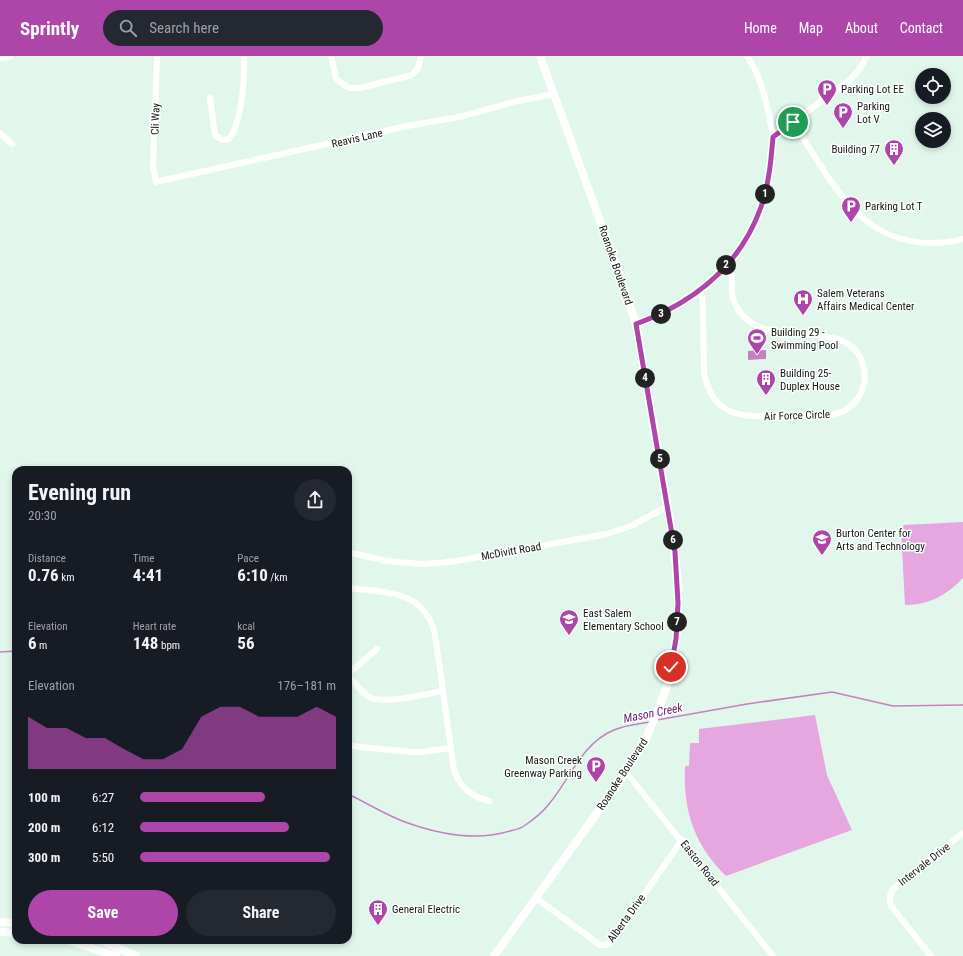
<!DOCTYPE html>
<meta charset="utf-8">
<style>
body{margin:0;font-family:"Roboto Condensed",sans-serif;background:#242831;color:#f1f3f6;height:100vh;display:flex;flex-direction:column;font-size:15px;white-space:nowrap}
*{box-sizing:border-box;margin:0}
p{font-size:13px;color:#9ea1a6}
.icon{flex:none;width:22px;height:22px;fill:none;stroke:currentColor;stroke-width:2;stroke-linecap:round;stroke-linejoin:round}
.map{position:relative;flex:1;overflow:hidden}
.side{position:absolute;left:12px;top:410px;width:340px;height:478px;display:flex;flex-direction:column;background:#171b24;border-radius:12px;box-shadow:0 2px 6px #0003}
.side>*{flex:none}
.tools{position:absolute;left:915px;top:12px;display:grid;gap:8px}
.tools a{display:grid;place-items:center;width:36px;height:36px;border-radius:50%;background:#171b24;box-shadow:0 2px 6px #0003;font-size:20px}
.pin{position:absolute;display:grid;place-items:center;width:34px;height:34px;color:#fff;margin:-17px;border:2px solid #fff;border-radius:50%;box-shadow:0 1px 4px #0007}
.km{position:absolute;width:20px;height:20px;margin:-10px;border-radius:50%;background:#222;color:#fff;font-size:11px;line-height:20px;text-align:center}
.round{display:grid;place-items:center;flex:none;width:42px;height:42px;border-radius:21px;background:#242831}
.overview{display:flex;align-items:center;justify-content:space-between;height:68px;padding:0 16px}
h1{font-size:22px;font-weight:700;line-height:30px}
.stats{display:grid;grid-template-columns:repeat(3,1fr);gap:6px;height:68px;padding:4px 16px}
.stats div{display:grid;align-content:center}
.stats b{font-size:17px;font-weight:700}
.stats small{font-size:11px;font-weight:400}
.stats p{font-size:11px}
.chart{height:112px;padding:8px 16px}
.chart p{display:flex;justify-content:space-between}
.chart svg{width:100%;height:72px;margin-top:4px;fill:#ae46a9;opacity:.7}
.button{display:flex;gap:8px;margin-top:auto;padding:8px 16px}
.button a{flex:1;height:46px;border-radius:24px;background:#ae46a9;color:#fff;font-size:16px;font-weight:700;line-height:46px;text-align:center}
.button a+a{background:#242831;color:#f1f3f6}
ul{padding:0 16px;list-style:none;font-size:13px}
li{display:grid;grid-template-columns:64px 48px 1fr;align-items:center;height:30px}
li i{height:10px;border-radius:5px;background:#ae46a9}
header{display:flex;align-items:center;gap:24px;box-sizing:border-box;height:56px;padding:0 20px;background:#ae46a9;color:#fff}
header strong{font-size:19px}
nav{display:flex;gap:22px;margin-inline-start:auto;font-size:14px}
.search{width:280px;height:36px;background:#242831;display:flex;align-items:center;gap:10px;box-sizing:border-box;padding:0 14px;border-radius:22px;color:#9ea1a6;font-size:15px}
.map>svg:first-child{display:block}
.green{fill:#e6a7e0}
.water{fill:#c580bf}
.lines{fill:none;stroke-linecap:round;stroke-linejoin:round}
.stream{stroke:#c580bf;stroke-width:1.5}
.minor{stroke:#fff;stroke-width:6}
.major{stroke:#fff;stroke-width:8}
.route-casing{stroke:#fff;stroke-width:8}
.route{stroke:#ae46a9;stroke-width:5}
.labels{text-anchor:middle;stroke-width:3;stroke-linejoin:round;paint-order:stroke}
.poi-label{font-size:11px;fill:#121915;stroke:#fff;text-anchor:start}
.street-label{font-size:11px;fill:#121915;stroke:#fff}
.water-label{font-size:12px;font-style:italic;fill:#732270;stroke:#fff}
</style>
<header>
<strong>Sprintly</strong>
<div class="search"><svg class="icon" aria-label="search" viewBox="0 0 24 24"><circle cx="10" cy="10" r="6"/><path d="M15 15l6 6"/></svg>Search here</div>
<nav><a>Home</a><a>Map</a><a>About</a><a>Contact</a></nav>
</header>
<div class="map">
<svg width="963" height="900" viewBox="0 0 963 900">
<rect width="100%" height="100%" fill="#e2f7eb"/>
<path class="green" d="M 963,466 L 963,522 C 947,539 929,549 905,549 L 901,473 L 904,469 Z
M 815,659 L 827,719 L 852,774 L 726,820 C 694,788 683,755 685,710 L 689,710 L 690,687 L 699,687 L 699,673 Z"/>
<path class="water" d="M 766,294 L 766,303 L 748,304 L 748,295 Z"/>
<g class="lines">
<path class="stream" d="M 0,596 L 16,595
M 657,664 L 747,648 L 832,636 L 893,650 L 963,649
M 348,738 C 367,747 386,759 405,766 C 438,778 475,786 510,775 C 514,774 520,773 524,770 C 533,764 542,757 549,748 C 570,723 582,687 614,674 C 625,669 638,668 650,666"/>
<path class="minor" d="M 331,0 L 336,22 L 344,29 L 350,32 L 360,32 L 412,19 L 418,12 L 421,0
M 0,2 L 11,0
M 210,42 L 215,79 L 222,84 L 229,83 C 242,66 245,21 244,0
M 793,66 C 813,97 837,141 865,164 C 892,186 929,192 963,183
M 0,77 L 12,88
M 773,81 L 851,23 L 861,11 L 867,0
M 160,125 L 407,70 L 459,61 L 518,45 L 554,38
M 156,126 L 153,110 L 157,0
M 699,236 L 702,241 L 703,252 L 704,317 C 713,362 743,361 781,360 C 798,360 814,360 831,359 C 842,357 852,351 858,342 C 864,333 866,323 864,313 C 855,261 779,290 749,265 C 743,260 735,251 733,243 C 730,231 735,218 727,208
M 636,268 C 700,245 748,202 766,134 C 769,120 775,95 773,80 C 772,73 770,66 769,59 C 765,39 759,17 747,0
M 348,496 L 386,505 L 421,508 L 439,507 L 456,505 L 607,478 L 631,470 L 668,450
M 348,532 C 385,537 424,533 435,578 L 454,714 C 460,731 471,741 489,745
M 348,618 C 354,626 361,636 369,641 C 383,649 426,638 443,635
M 348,618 L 377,593
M 348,689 L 360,691 L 411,696 L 421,696 L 451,692
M 626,716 L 773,900
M 536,842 L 600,889 L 606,889 L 610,887 L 682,784
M 931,900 L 891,850 C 889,844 889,839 893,833 L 963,777"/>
<path class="major" d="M 0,866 L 16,867
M 0,876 L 16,877
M 68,884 L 116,900
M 100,884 L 136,900
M 494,900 L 620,725 L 646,683 L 660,649 L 667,630 L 676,583 L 678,563 L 678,527 L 671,470 L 636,268 L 619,217 L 540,0"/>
</g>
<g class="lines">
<defs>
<path id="route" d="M 671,611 L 676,583 L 678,547 L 675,496 L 636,268 C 693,247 740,210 761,151 C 769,128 771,105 773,81 L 793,66"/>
</defs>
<use href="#route" class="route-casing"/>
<use href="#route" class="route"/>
</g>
<defs>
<symbol id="parking-pin" viewBox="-11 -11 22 30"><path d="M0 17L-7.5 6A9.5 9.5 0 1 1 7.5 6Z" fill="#ae46a9" stroke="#fff"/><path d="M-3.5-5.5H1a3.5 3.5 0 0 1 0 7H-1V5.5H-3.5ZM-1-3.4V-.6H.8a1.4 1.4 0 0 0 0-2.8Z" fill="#fff"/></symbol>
<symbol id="building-pin" viewBox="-11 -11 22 30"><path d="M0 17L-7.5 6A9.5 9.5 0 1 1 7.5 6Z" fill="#ae46a9" stroke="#fff"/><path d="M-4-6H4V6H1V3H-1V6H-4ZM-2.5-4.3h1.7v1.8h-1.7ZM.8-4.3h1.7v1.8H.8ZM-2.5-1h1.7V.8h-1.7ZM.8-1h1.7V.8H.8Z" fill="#fff"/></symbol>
<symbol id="hospital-pin" viewBox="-11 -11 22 30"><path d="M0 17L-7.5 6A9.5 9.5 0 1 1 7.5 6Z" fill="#ae46a9" stroke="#fff"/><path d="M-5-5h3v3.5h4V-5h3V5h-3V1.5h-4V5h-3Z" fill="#fff"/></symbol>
<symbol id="stadium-pin" viewBox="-11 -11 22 30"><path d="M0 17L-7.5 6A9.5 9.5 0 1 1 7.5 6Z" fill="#ae46a9" stroke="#fff"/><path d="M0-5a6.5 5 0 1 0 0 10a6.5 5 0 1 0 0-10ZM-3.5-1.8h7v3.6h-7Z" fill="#fff"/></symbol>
<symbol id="school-pin" viewBox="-11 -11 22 30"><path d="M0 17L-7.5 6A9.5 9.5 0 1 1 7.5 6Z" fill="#ae46a9" stroke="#fff"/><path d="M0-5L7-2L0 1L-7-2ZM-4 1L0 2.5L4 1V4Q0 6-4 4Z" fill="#fff"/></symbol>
</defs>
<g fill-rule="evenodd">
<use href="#parking-pin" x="816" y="22" width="22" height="30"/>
<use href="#parking-pin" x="832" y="45" width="22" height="30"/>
<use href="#building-pin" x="883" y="82" width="22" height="30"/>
<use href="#parking-pin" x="840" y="139" width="22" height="30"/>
<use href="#hospital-pin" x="792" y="232" width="22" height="30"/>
<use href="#stadium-pin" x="746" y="271" width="22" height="30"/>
<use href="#building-pin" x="755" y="312" width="22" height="30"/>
<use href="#school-pin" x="811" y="472" width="22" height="30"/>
<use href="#school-pin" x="558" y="552" width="22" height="30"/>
<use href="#parking-pin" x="585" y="699" width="22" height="30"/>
<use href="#building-pin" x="367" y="842" width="22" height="30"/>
</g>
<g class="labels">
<g class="poi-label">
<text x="841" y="37">Parking Lot EE</text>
<text x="857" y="54">Parking<tspan x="857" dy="13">Lot V</tspan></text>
<text x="880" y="97" text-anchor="end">Building 77</text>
<text x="865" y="154">Parking Lot T</text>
<text x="817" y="241">Salem Veterans<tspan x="817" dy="13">Affairs Medical Center</tspan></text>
<text x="771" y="280">Building 29 -<tspan x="771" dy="13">Swimming Pool</tspan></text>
<text x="780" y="321">Building 25-<tspan x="780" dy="13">Duplex House</tspan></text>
<text x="836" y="481">Burton Center for<tspan x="836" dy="13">Arts and Technology</tspan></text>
<text x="583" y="561">East Salem<tspan x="583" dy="13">Elementary School</tspan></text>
<text x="582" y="708" text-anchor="end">Mason Creek<tspan x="582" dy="13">Greenway Parking</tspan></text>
<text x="392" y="857">General Electric</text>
</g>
<g class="street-label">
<text transform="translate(155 63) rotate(-88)" y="4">Cli Way</text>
<text transform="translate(357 82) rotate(-13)" y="4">Reavis Lane</text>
<text transform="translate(616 209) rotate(71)" y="4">Roanoke Boulevard</text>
<text transform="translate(797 359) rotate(-2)" y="4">Air Force Circle</text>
<text transform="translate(511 495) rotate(-10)" y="4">McDivitt Road</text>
<text transform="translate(622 718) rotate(-57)" y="4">Roanoke Boulevard</text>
<text transform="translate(700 807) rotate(52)" y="4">Easton Road</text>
<text transform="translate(924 808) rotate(-38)" y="4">Intervale Drive</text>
<text transform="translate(626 862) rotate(-54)" y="4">Alberta Drive</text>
</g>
<g class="water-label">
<text transform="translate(653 657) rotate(-11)" y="4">Mason Creek</text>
</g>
</g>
</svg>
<div class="tools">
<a><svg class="icon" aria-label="locate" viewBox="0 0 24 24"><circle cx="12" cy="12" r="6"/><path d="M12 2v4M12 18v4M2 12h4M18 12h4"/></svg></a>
<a><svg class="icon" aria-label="layers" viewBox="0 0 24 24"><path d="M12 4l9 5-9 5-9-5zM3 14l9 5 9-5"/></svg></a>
</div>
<div class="pin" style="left:793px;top:66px;background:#1e9e55"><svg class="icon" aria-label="arrive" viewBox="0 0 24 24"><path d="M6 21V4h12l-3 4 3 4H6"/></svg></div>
<div class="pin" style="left:671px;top:611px;background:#d93025"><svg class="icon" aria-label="check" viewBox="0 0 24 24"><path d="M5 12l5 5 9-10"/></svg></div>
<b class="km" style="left:765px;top:138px">1</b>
<b class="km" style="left:726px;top:209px">2</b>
<b class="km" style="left:661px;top:258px">3</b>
<b class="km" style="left:645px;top:322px">4</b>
<b class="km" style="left:660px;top:403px">5</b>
<b class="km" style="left:673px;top:484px">6</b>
<b class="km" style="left:677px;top:566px">7</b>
<section class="side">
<div class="overview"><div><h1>Evening run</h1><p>20:30</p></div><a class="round"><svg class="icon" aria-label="share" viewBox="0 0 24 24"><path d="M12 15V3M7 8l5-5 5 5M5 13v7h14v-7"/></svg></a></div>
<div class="stats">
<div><p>Distance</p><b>0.76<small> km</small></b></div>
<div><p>Time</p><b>4:41</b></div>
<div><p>Pace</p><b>6:10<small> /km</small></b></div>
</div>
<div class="stats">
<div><p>Elevation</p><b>6<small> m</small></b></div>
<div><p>Heart rate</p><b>148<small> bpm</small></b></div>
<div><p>kcal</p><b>56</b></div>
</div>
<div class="chart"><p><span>Elevation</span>176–181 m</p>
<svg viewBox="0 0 160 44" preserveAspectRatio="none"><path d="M0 44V12L10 19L20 19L30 25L40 25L50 32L60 38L70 38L80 32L90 12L100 6L110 6L120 12L130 12L140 12L150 6L160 12V44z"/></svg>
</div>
<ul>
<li><b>100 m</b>6:27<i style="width:64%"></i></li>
<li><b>200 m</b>6:12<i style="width:76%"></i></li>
<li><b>300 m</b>5:50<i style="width:97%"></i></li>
</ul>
<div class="button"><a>Save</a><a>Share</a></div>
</section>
</div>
